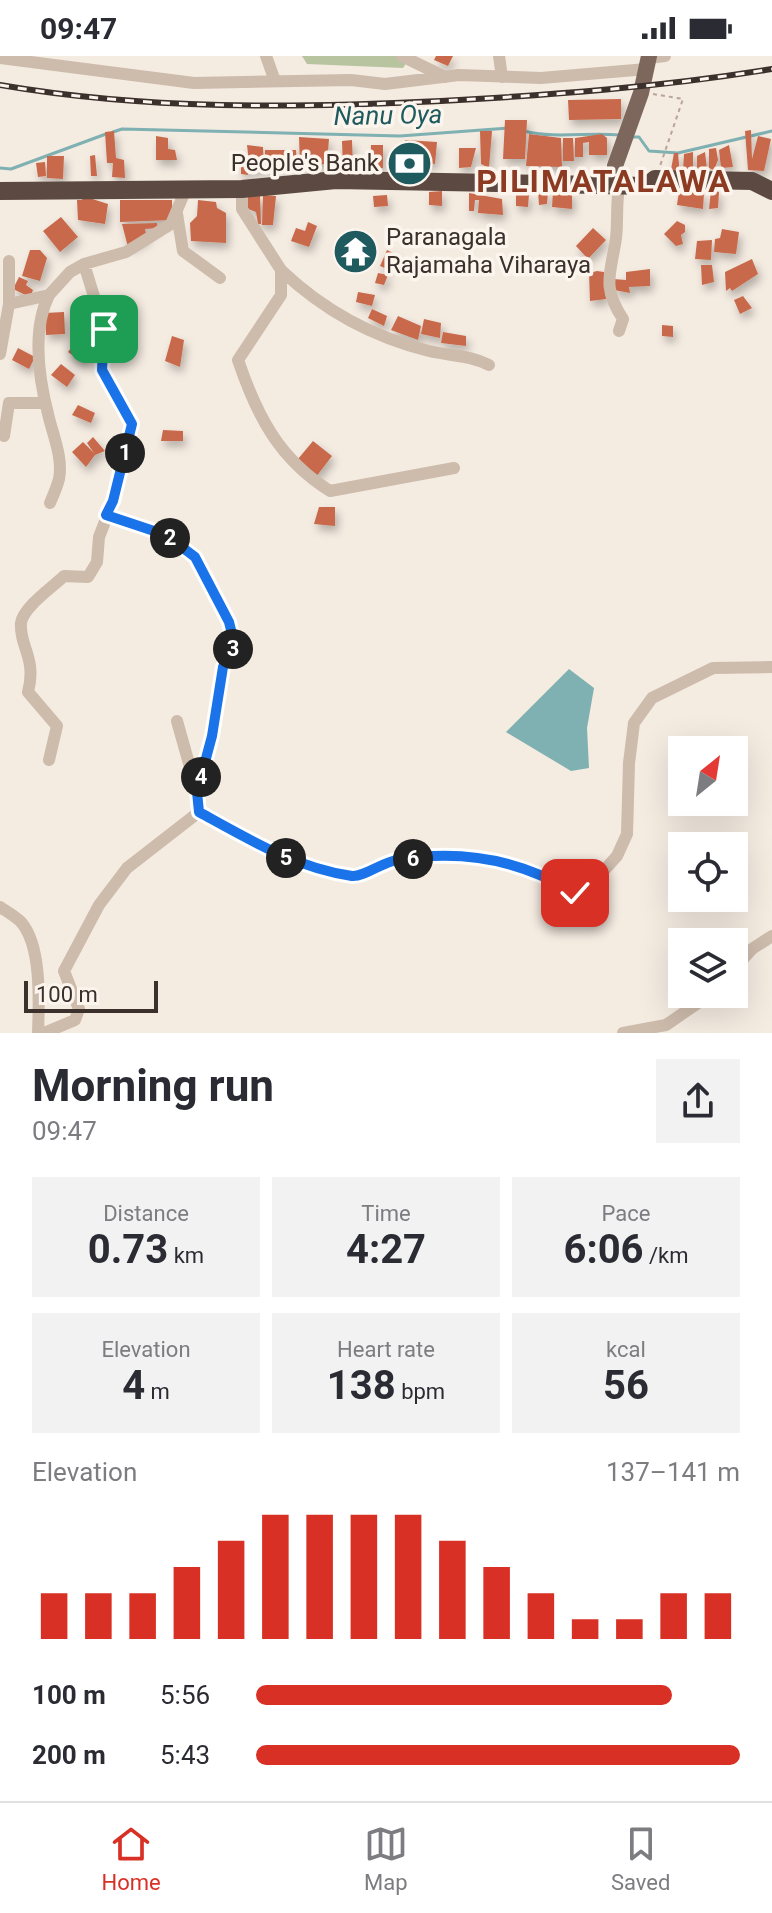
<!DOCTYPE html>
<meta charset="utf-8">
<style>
body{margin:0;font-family:Roboto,sans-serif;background:#f2f2f3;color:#2b2b33;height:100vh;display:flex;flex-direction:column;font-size:30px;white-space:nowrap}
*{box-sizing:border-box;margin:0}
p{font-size:26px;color:#7c7c81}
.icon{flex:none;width:44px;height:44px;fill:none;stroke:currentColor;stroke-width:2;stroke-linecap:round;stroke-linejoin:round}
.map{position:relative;height:977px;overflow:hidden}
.details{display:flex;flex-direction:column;background:#fff;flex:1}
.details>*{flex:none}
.needle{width:52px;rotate:30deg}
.buttons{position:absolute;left:668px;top:680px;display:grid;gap:16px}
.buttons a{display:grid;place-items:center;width:80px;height:80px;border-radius:0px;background:#fff;box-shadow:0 8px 32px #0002;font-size:40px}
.scale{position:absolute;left:24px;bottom:20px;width:134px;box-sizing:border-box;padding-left:8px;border:4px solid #3b302b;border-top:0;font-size:22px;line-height:28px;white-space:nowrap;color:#3b302b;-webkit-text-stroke:6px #fbf5ee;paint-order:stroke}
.pin{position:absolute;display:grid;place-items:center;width:68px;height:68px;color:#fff;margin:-34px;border-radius:16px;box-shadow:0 4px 12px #0006}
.km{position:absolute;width:40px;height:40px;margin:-20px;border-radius:50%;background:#222;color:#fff;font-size:22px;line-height:40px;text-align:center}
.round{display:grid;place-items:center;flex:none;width:84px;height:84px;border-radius:0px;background:#f2f2f3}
.overview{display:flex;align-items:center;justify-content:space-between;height:136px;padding:0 32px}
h1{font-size:44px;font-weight:700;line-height:60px}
.metrics{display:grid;grid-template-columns:repeat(3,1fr);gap:12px;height:136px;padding:8px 32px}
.metrics div{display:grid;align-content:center;border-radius:0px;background:#f2f2f3;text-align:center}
.metrics b{font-size:40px;font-weight:700}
.metrics small{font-size:22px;font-weight:400}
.metrics p{font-size:22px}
.chart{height:224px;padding:16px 32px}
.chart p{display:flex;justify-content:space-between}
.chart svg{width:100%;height:144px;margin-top:8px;stroke:#d93025;stroke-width:6}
ul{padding:0 32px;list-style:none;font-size:26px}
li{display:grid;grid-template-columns:128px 96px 1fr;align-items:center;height:60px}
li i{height:20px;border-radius:10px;background:#d93025}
.status{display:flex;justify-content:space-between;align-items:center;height:56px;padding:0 40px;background:#fff;direction:ltr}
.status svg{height:22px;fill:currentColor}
.tab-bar{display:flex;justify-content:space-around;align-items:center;height:112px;border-top:2px solid #e1e1e2;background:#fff;font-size:22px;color:#7c7c81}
.tab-bar a{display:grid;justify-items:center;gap:4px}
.tab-bar .selected{color:#d93025}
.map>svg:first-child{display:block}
.green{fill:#b8c4a0}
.water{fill:#7fb0b2}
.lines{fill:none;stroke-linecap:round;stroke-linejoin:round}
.stream{stroke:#7fb0b2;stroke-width:3}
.building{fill:#c8694b;filter:url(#shadow)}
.path{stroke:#b9a596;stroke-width:2;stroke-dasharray:4 4;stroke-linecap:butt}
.minor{stroke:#cdbbac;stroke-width:12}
.major{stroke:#7d675c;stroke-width:16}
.highway{stroke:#5c4a42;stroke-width:18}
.rail-casing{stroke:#3b302b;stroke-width:6}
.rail{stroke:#fbf5ee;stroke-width:3;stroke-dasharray:9;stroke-linecap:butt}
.route-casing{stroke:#fff;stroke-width:16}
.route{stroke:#1a73e8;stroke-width:10}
.labels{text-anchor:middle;stroke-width:7;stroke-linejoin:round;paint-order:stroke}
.poi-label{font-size:24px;fill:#3b302b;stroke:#fbf5ee;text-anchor:end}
.water-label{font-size:26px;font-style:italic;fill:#1f5a5e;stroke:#fbf5ee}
.district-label{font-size:32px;font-weight:bold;letter-spacing:2px;fill:#8c3b22;stroke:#fbf5ee}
</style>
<div class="status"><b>09:47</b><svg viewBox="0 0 49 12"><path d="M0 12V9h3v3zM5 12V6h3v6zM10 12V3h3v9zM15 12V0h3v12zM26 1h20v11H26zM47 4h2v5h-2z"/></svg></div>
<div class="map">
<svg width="772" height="977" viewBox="0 0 772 977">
<defs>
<filter id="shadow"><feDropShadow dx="3" dy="5.5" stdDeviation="4" flood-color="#0004"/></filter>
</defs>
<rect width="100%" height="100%" fill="#f4ebe1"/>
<path class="green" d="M 302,0 L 411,0 L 403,12 L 307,8 Z"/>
<path class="water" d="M 569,613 L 594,632 L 587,672 L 589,712 L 571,715 L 506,676 Z"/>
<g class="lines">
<path class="stream" d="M 524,75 C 556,83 586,76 619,79
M 113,76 L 122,73 L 400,80 L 509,72
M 630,81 L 639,81 L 649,95 L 678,97 L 772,75
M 0,112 L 11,113 L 106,78"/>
</g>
<path class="building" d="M 436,0 L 453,0 L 448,10 L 434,4 Z
M 621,43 L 621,63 L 569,64 L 568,44 Z
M 505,64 L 527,64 L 525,103 L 503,103 Z
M 751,74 L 752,103 L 758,80 L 771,83 L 764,115 L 748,114 L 745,75 Z
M 114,75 L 116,102 L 124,104 L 125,122 L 112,121 L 113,107 L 107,107 L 105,76 Z
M 480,75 L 492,75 L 489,112 L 481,108 Z
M 529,78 L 561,82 L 562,111 L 526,110 Z
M 602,78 L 607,82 L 607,99 L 589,99 L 589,86 L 583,87 L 583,101 L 575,101 L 575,82 Z
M 156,80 L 168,82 L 168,93 L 175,94 L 177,104 L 156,104 Z
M 299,81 L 329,83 L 327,108 L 300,108 Z
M 563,82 L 573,82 L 574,105 L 563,105 Z
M 352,84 L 353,112 L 343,112 L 342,85 Z
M 405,84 L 437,86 L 435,108 L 407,105 Z
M 247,89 L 263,91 L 264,113 L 250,115 Z
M 371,89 L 383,89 L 383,112 L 370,112 Z
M 729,89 L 733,111 L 721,112 L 719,94 Z
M 459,92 L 476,92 L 471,111 L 459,112 Z
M 716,92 L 718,104 L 714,114 L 709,112 L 709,93 Z
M 265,94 L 296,94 L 297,109 L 265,112 Z
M 693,96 L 693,114 L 683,114 L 684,98 Z
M 705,96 L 707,113 L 697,114 L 697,100 Z
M 241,97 L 246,98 L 248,119 L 241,118 Z
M 329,97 L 341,98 L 342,115 L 328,114 Z
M 674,97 L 678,97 L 680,119 L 670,119 Z
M 95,99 L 97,120 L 91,120 L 90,100 Z
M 47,100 L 64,100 L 63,123 L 47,122 Z
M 45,106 L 46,120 L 38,121 L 36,107 Z
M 711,134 L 719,136 L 718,152 L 709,153 Z
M 442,135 L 442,150 L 429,149 L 429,136 Z
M 538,135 L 548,136 L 547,148 L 539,149 Z
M 553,135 L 572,136 L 572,153 L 552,151 Z
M 679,135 L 704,137 L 703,153 L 677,149 Z
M 469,137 L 502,143 L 503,159 L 478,157 L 479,144 L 475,144 L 474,155 L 469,155 Z
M 516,138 L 529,138 L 528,151 L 516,150 Z
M 263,139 L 276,140 L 273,169 L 262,169 Z
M 387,139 L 388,150 L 374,151 L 373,140 Z
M 83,140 L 108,148 L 105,168 L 78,164 L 77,144 L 82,144 Z
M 260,140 L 261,168 L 258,168 L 256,156 L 248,153 L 247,141 Z
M 120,144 L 172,144 L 172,164 L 120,166 Z
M 198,144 L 216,146 L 217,152 L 226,157 L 226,187 L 191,185 L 190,167 L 197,160 Z
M 61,161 L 78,181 L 60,196 L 43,175 Z
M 677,165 L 685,169 L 685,176 L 681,179 L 683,188 L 676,190 L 664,178 Z
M 308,166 L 317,170 L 309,191 L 291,185 L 296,172 L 305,175 Z
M 157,167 L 158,172 L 145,173 L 147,182 L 128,191 L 122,168 Z
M 593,172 L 606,184 L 588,203 L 576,190 Z
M 722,173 L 739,176 L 736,198 L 714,196 L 715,183 L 720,182 Z
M 712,184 L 711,204 L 695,203 L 697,185 Z
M 30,194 L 40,194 L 47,202 L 40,225 L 22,220 Z
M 387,194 L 395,198 L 387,213 L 380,210 Z
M 752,203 L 758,218 L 732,235 L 730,232 L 726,235 L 725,216 Z
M 701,209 L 712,209 L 714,226 L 702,229 Z
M 650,213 L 650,230 L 629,231 L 630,237 L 614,234 L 613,223 L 626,224 L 626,216 Z
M 597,215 L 604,216 L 606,243 L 590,245 L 589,217 Z
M 378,217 L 388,219 L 384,229 L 375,227 Z
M 19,221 L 28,225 L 26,229 L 33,234 L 30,241 L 13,233 Z
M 358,236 L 375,239 L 372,250 L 356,246 Z
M 743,240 L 752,252 L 740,258 L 734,244 Z
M 372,253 L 387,260 L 384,270 L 368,262 Z
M 64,256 L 65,278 L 46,279 L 45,257 Z
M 398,260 L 421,270 L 418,284 L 391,274 Z
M 424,263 L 441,267 L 440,282 L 421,278 Z
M 662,269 L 673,270 L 673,281 L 662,280 Z
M 443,276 L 466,280 L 466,290 L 441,287 Z
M 172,280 L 184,284 L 180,311 L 165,305 Z
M 80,281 L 93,290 L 82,306 L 68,296 Z
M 18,292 L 35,301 L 29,313 L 12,304 Z
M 61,308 L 75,319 L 67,331 L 51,319 Z
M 78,349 L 95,357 L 91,367 L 72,359 Z
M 163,374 L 183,375 L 183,385 L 161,385 Z
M 93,381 L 105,395 L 95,399 L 86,411 L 72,396 L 83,386 L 94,397 L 87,387 Z
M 313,385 L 332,400 L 316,421 L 298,403 Z
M 319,451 L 335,451 L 335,470 L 314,468 Z"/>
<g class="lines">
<path class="path" d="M 653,38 L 683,43 L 660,110"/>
<path class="minor" d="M 266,0 L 275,25
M 402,0 L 445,21
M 499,0 L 502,21
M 0,2 L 194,27 L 351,24 L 385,28 L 459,19 L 541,22 L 647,13
M 648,2 L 665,0
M 619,131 C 616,148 618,166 616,182 C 611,217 601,230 623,263 L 619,275
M 242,133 L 242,153 L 281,214 L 281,239 L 238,304 C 257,360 279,403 330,435 L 454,412
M 177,158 L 183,195 L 220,222
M 281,214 C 323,254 372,281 429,295 C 450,300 470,299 489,309
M 49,239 C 31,275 39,324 49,362 C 54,382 63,403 59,423 C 57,431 53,440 50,447
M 9,248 L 9,205
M 0,298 L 9,248 L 49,239 L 70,216 L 84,208 L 126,196 L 171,168 L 186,133
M 4,380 L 9,347 L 45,347
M 106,459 L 166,479 L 195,501 L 229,566 L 235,590 L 223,611 L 212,680 L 197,736 L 199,756
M 177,665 L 197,736
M 49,704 L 57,670 L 28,636 C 37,602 19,590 21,567 C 23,551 53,531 64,520 L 88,521 L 97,506 L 99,481 L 113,445 L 132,368 L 102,314 L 104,273 L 84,208
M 0,851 C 6,855 15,860 21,866 C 42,890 39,947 38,977
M 734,913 L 752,893 L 772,880
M 44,977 L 75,964 L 79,953 L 64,915 L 99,849 L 127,812 L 199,756 C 248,782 296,812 352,820 C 364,821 383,806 397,804 C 460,793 521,804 575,837 L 588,832 L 617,800 L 627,778 L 629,707 L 634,667 L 652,642 L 713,612 L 772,611
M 623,977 L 666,969 L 711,938"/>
<path class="major" d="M 615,110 L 641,37 L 649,0"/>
<path class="highway" d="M 0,135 L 242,133 L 336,124 L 647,130 L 655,123 L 752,125 L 772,135"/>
<defs>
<path id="rail" d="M 0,29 C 145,54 295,52 441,45 C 551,39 662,31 772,13"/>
</defs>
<use href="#rail" class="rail-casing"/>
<use href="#rail" class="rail"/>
</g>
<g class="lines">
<defs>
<path id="route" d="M 104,273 L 102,314 L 132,368 L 113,445 L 106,459 L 166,479 L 195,501 L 229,566 L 235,590 L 223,611 L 212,680 L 197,736 L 199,756 C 248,783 296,812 352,820 C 364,821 383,806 397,804 C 460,793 521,804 575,837"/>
</defs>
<use href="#route" class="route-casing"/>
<use href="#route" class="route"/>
</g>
<defs>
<symbol id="bank-disc" viewBox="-11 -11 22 22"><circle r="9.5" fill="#1f5a5e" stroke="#fbf5ee"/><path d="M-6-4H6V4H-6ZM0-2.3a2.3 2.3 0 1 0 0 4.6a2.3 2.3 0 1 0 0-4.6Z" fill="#fff"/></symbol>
<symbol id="temple-disc" viewBox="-11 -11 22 22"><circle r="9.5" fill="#1f5a5e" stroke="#fbf5ee"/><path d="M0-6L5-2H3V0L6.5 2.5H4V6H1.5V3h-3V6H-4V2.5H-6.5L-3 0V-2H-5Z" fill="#fff"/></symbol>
</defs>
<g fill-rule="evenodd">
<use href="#bank-disc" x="384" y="82" width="51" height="51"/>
<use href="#temple-disc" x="330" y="170" width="51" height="51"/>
</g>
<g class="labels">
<g class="poi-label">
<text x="379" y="115">People's Bank</text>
<text x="386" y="189" text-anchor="start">Paranagala<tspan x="386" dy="28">Rajamaha Viharaya</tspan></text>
</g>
<g class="water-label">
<text transform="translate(388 59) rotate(-1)" y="9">Nanu Oya</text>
</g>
<g class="district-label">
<text x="604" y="136">PILIMATALAWA</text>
</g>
</g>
</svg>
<div class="buttons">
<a><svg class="needle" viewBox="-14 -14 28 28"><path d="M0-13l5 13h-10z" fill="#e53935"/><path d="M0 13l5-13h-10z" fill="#7c7c81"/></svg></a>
<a><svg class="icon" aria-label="locate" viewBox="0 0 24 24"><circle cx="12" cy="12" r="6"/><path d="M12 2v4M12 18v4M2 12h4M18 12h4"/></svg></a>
<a><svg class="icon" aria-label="layers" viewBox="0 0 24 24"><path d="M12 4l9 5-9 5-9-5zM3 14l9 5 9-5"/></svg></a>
</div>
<div class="scale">100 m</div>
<div class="pin" style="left:104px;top:273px;background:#1e9e55"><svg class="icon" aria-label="arrive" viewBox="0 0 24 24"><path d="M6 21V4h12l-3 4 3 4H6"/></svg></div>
<div class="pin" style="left:575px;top:837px;background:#d93025"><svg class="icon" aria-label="check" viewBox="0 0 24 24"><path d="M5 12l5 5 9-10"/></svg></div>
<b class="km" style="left:125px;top:397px">1</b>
<b class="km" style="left:170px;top:482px">2</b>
<b class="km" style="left:233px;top:593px">3</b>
<b class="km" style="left:201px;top:721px">4</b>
<b class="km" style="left:286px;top:802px">5</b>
<b class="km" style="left:413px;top:803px">6</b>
</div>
<section class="details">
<div class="overview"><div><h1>Morning run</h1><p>09:47</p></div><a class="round"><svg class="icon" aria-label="share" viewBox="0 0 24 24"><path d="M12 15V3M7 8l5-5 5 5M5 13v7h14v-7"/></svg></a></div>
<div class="metrics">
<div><p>Distance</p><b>0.73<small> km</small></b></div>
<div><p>Time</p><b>4:27</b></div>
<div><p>Pace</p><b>6:06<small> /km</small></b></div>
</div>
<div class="metrics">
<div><p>Elevation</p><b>4<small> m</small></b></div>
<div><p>Heart rate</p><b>138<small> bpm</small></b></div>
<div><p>kcal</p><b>56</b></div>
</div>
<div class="chart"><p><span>Elevation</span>137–141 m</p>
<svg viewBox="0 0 160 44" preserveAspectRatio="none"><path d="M5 44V30M15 44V30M25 44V30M35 44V22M45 44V14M55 44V6M65 44V6M75 44V6M85 44V6M95 44V14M105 44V22M115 44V30M125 44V38M135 44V38M145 44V30M155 44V30"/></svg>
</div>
<ul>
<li><b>100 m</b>5:56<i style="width:86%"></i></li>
<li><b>200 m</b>5:43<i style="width:100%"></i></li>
</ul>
</section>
<nav class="tab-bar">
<a class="selected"><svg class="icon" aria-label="home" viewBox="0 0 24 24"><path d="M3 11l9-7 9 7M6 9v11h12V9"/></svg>Home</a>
<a><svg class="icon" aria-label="map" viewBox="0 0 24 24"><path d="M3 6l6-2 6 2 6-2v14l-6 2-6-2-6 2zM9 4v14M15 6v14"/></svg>Map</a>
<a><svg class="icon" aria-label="saved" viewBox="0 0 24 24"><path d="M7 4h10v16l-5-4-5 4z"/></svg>Saved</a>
</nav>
